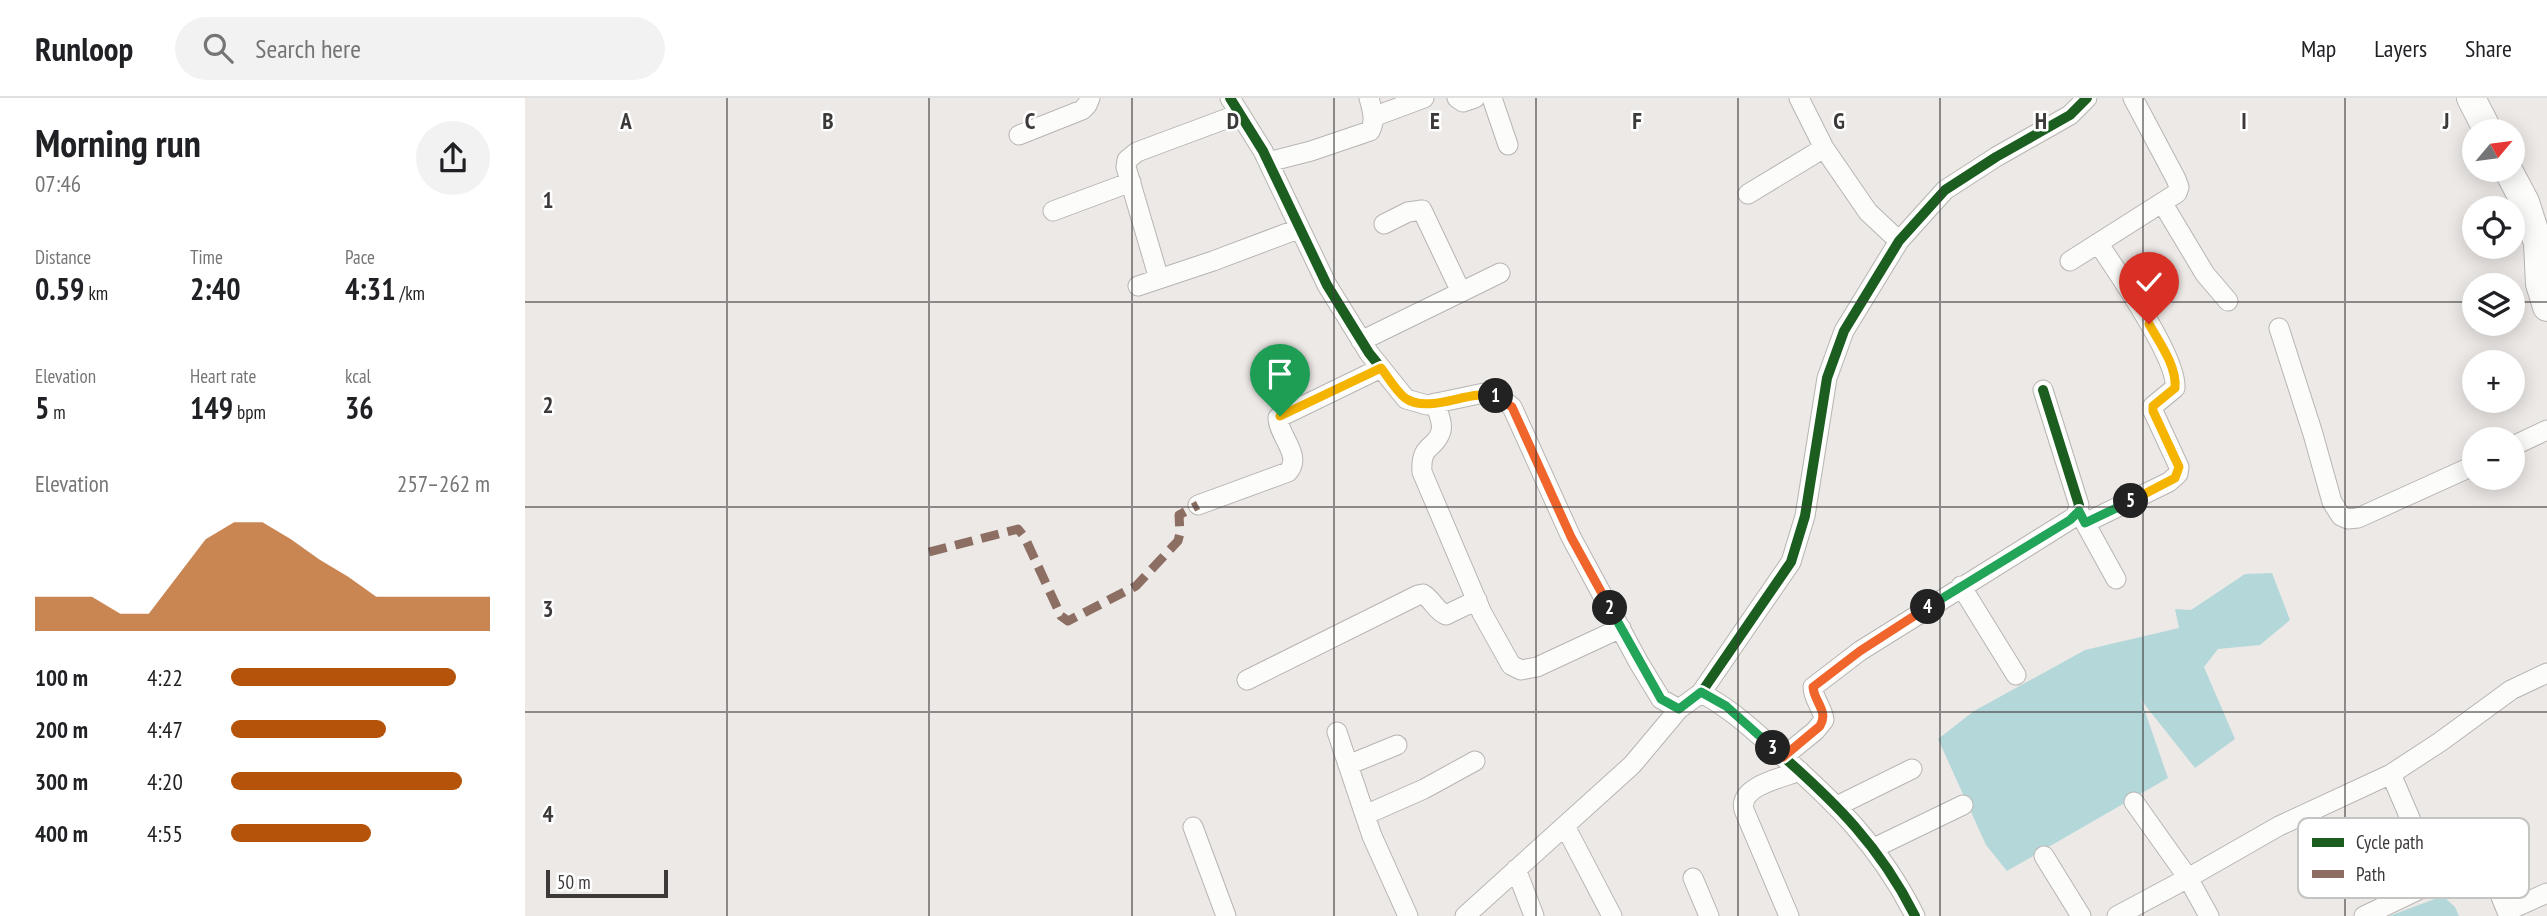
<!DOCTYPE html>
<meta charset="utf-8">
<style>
body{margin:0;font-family:"PT Sans Narrow",sans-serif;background:#f2f2f2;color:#202124;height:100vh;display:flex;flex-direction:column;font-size:26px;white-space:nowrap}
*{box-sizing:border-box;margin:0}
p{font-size:23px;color:#757577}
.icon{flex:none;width:38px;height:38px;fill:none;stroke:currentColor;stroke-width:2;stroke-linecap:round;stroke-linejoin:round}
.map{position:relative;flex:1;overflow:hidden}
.panel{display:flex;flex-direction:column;background:#fff;width:525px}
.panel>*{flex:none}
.needle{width:46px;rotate:61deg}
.tools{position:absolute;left:1937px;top:21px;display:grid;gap:14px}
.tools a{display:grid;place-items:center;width:63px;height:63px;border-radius:50%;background:#fff;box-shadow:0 4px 18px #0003;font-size:35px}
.scale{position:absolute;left:21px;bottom:18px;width:122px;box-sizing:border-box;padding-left:7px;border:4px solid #3c3938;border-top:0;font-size:19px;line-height:24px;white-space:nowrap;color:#3c3938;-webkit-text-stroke:5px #fff;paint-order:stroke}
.pin{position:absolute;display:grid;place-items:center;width:60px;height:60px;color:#fff;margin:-72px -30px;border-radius:50% 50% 50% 0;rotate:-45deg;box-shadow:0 0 7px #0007}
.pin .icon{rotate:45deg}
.km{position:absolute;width:35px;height:35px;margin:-18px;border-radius:50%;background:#222;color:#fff;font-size:19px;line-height:35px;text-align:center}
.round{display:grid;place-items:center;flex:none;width:74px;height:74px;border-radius:37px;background:#f2f2f2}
.summary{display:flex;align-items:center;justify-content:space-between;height:119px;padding:0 35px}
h1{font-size:38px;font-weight:800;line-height:52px}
.figures{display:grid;grid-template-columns:repeat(3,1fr);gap:10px;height:119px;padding:7px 35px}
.figures div{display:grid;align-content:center}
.figures b{font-size:30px;font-weight:800}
.figures small{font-size:19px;font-weight:400}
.figures p{font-size:19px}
.chart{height:196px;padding:14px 35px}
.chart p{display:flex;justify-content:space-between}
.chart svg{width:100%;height:126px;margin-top:7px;fill:#b45309;opacity:.7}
ul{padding:0 35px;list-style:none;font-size:23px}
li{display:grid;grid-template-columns:112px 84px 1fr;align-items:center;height:52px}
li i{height:18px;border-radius:9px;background:#b45309}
header{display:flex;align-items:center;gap:42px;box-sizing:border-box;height:98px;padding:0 35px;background:#fff;border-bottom:2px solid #e0e0e0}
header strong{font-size:33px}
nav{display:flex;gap:38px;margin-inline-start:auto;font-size:24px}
.search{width:490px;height:63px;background:#f2f2f2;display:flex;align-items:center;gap:18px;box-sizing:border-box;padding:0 24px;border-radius:38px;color:#757577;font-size:26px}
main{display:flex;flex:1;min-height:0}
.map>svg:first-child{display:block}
.water{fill:#b4d8da}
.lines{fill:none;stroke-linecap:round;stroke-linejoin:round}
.minor-casing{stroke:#b7b4b2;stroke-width:21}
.secondary-casing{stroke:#b7b4b2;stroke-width:30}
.minor{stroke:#fcfcfb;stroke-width:19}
.secondary{stroke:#fcfcfb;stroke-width:28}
.quiet{stroke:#8d6e63;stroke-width:9;stroke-dasharray:18 9;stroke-linecap:butt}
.cycleway-casing{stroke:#fff;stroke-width:15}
.cycleway{stroke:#1b5e20;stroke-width:10}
.split-1-casing{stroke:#fff;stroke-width:14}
.split-2-casing{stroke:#fff;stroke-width:14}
.split-3-casing{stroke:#fff;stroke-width:14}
.split-4-casing{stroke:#fff;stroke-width:14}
.split-5-casing{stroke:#fff;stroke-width:14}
.split-6-casing{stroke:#fff;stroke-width:14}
.split-1{stroke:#f5b400;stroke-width:9}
.split-2{stroke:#f0652b;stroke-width:9}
.split-3{stroke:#22a559;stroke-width:9}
.split-4{stroke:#f0652b;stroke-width:9}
.split-5{stroke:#22a559;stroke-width:9}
.split-6{stroke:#f5b400;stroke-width:9}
.grid{fill:none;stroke:#3c3938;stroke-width:2;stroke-opacity:0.55}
.key{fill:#fff;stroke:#c4c4c3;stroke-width:2}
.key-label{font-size:19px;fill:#3c3938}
.grid-label{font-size:23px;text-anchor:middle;font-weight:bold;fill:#3c3938;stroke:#fff;stroke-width:5;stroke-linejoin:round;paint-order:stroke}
</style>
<header>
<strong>Runloop</strong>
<div class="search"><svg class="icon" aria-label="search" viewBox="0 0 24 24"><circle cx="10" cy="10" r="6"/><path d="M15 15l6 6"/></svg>Search here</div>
<nav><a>Map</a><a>Layers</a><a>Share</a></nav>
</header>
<main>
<section class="panel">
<div class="summary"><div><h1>Morning run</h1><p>07:46</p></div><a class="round"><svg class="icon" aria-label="share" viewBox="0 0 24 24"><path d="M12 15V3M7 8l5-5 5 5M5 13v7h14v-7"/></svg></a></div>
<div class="figures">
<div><p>Distance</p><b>0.59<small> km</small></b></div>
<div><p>Time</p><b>2:40</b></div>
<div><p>Pace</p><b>4:31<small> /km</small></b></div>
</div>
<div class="figures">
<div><p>Elevation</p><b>5<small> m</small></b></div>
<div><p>Heart rate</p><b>149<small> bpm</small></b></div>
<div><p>kcal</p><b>36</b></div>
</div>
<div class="chart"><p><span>Elevation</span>257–262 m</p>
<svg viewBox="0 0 160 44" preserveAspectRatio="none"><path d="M0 44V32L10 32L20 32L30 38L40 38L50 25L60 12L70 6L80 6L90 12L100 19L110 25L120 32L130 32L140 32L150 32L160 32V44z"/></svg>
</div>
<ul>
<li><b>100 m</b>4:22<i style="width:87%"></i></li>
<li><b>200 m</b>4:47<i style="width:60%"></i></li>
<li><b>300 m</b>4:20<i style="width:89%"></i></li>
<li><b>400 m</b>4:55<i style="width:54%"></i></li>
</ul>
</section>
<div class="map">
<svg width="2022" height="818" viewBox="0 0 2022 818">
<rect width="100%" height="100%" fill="#ede9e7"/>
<path class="water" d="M 1747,475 L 1765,522 L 1735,547 L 1693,551 L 1679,569 L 1710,641 L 1670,670 L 1616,602 L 1643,680 L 1482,773 L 1461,747 L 1413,641 L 1449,613 L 1560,552 L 1654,530 L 1650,511 L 1666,512 L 1720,476 Z
M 1918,798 L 1930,809 L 1934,818 L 1864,818 Z"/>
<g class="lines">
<defs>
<path id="minor" d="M 705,0 L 738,53 L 802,187 L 844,255 L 881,301 L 902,307 L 959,295 L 975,299 L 987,309 L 1046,439 L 1114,565 L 1136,601 L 1154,611 L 1176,595 C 1205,610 1228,632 1253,654 C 1310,704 1355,748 1390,818
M 932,0 L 938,4 L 950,0
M 967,0 L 983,47
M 1274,0 L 1299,50 L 1343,114 L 1374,143
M 848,19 L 899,0
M 494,37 L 557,12 L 562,7 L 565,0
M 743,64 L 786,53 L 845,33 C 851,23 847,11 844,0
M 1223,96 L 1299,50
M 1638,106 L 1680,176 L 1703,203
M 528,113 L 606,84
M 859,126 L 883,114 L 897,112 L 936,194
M 1545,163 L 1652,95 L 1654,89 L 1651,81 L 1608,0
M 634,181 L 601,69 L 602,62 L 612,54 L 714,16
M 613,188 L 688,163 L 773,131
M 1754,230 L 1788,336 L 1807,404 L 1816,418 L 1823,421 L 1833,420 L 1950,367
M 836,243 L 975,175
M 910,305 C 913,314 918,325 916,333 C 911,352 895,345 897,374 L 957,515 L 986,567 L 996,572 L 1012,569 L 1096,530
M 1988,348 L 2022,332
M 673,407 L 763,374 C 778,358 753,337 753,320 L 856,270
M 1554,414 L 1591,481
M 1560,425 L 1644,384 L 1653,376 L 1654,369 L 1628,313 L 1628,308 L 1650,290 C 1653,260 1591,172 1573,145
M 1436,488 L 1491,577
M 722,582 L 893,497 L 898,496 C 907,501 911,513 921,517 L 952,502
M 1176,595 L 1266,464 L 1280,418 L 1302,280 L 1319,233 L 1374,143 L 1420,92 L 1471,59 L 1545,17 L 1562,0
M 812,634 L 847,738 L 883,818
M 1258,659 L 1290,633 L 1299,622 C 1298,610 1288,601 1288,589 L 1335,553 L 1551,418 L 1554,407 L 1518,292
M 823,667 L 872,647
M 1866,676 L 1912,783 C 1972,761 1960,764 1984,818
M 1609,704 L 1663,780 L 1684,818
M 1312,708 L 1387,671
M 840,717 L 899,691 L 950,663
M 1040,728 L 1087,818
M 668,729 L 701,818
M 1349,750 L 1438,707
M 1519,758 L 1556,818
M 991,771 L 1009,818
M 1168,780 L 1184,818
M 1982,813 L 2022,795
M 940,818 L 1107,667 L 1154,611
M 1264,818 L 1219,712 C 1213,688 1257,680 1275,673
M 1592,818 L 1663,780 L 1754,728 L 1866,676 L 1915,644 L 1986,592 L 2022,575
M 1839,818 L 1912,783"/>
<path id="secondary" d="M 1946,0 L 1963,33
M 1983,72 L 2000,104 L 2013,145 L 2015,186 L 2022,209"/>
</defs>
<use href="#minor" class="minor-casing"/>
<use href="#secondary" class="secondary-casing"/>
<use href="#minor" class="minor"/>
<use href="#secondary" class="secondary"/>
<path class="quiet" d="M 404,454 L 493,431 L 500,440 L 536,518 L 543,523 L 611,488 L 653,443 L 655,435 L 654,417 L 673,407"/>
<defs>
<path id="cycleway" d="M 705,0 L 738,53 L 802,187 L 844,255 L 881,301 L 902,307 L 959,295 L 975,299 L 987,309 L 1046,439 L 1114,565 L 1136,601 L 1154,611 L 1176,595 C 1205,610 1228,632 1253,654 C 1310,704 1355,748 1390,818
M 1176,595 L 1266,464 L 1280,418 L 1302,280 L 1319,233 L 1374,143 L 1420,92 L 1471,59 L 1545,17 L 1562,0
M 1258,659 L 1290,633 L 1299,622 C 1298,610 1288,601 1288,589 L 1335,553 L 1551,418 L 1554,407 L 1518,292"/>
</defs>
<use href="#cycleway" class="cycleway-casing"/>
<use href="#cycleway" class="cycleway"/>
</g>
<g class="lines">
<defs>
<path id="split-1" d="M 755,318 L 856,270 C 863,279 871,293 880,300 C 904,317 944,291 971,298"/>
<path id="split-2" d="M 971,298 L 987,309 L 1046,439 L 1085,510"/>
<path id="split-3" d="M 1085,510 L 1136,601 L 1154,611 L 1176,594 L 1201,608 L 1248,650"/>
<path id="split-4" d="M 1248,650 L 1258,659 L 1295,628 C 1304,613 1289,604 1288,589 L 1335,553 L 1403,509"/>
<path id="split-5" d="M 1403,509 L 1545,422 L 1554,413 L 1560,425 L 1606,403"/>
<path id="split-6" d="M 1606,403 L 1650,380 L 1654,369 L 1628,313 L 1628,308 L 1650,290 C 1652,268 1634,244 1624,226"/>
</defs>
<use href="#split-1" class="split-1-casing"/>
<use href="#split-2" class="split-2-casing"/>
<use href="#split-3" class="split-3-casing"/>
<use href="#split-4" class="split-4-casing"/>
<use href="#split-5" class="split-5-casing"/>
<use href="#split-6" class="split-6-casing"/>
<use href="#split-1" class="split-1"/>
<use href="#split-2" class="split-2"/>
<use href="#split-3" class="split-3"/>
<use href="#split-4" class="split-4"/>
<use href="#split-5" class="split-5"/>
<use href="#split-6" class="split-6"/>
</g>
<path class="grid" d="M 202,0 L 202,818M 404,0 L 404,818M 607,0 L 607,818M 809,0 L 809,818M 1011,0 L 1011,818M 1213,0 L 1213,818M 1415,0 L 1415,818M 1618,0 L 1618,818M 1820,0 L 1820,818M 0,204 L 1950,204M 1988,204 L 2022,204M 0,409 L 2022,409M 0,614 L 2022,614"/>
<rect x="1773" y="720" width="231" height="80" rx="10" class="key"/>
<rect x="1787" y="740" width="32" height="9" fill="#1b5e20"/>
<rect x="1787" y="772" width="32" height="8" fill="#8d6e63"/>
<g class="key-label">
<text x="1831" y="751">Cycle path</text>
<text x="1831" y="783">Path</text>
</g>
<g class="grid-label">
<text x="101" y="31">A</text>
<text x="303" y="31">B</text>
<text x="505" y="31">C</text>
<text x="708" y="31">D</text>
<text x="910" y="31">E</text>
<text x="1112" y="31">F</text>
<text x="1314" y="31">G</text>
<text x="1516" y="31">H</text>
<text x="1719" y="31">I</text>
<text x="1921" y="31">J</text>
<text x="23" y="110">1</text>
<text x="23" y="315">2</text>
<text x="23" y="519">3</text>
<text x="23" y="724">4</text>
</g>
</svg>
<div class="tools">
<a><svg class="needle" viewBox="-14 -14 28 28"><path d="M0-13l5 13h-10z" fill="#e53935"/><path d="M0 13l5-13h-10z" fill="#757577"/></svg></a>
<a><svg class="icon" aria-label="locate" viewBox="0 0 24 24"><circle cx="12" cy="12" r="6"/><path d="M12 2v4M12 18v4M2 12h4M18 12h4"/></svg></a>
<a><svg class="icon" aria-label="layers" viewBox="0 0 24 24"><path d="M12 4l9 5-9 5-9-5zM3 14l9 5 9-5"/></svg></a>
<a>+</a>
<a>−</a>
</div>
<div class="scale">50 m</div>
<div class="pin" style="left:755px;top:318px;background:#1e9e55"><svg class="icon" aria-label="arrive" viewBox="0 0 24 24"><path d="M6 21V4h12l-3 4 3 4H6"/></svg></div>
<div class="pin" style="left:1624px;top:226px;background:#d93025"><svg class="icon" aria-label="check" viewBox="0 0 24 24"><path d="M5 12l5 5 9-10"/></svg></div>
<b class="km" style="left:971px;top:298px">1</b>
<b class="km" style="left:1085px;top:510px">2</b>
<b class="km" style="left:1248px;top:650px">3</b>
<b class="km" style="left:1403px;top:509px">4</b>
<b class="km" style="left:1606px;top:403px">5</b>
</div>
</main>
